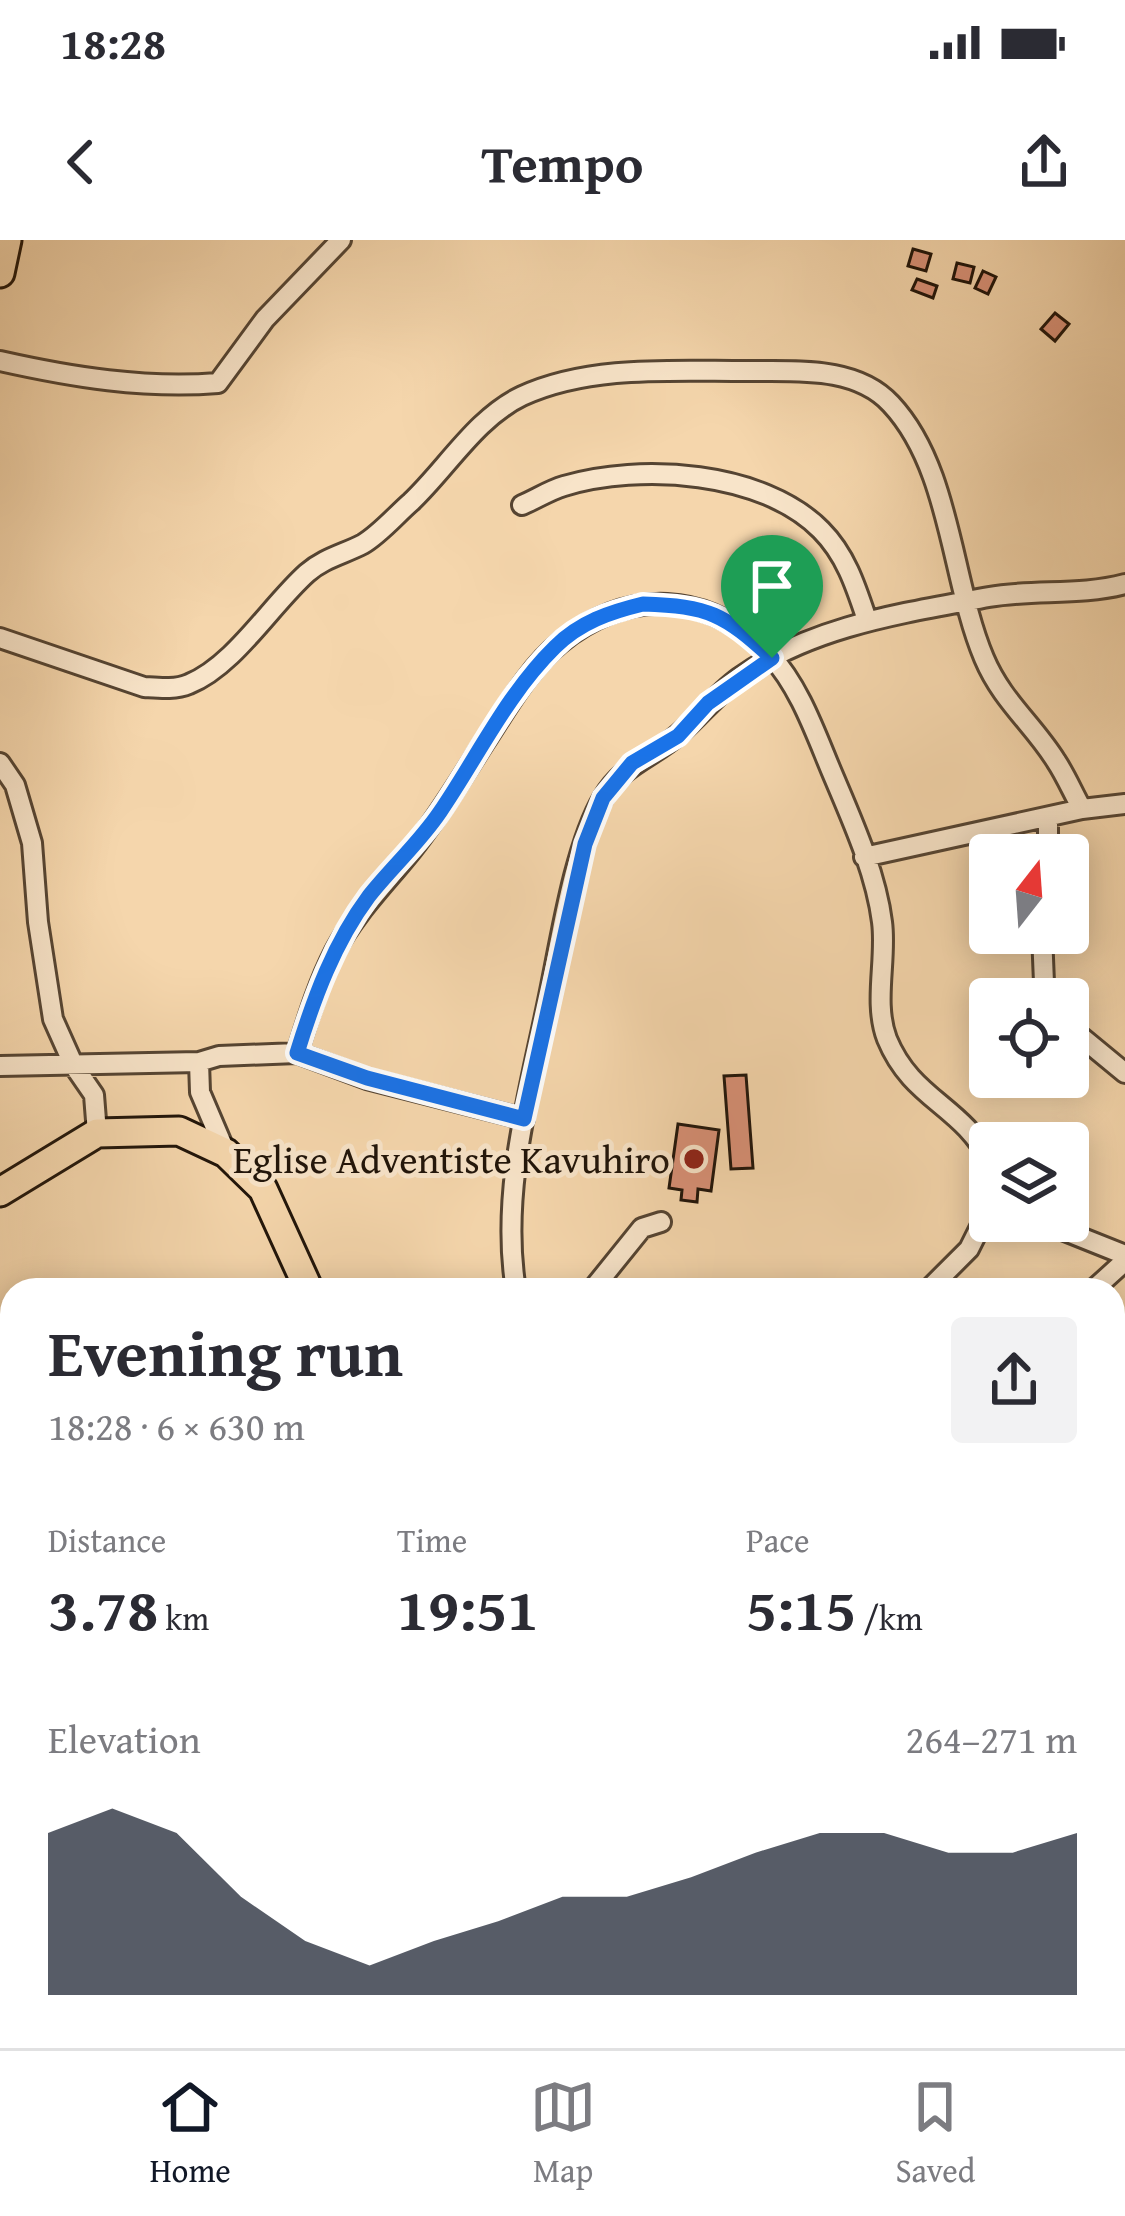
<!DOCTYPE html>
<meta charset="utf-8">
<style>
body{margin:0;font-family:"Gentium Book Plus",serif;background:#f2f2f3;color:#2b2b33;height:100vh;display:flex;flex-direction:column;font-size:45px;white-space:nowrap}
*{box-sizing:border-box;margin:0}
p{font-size:39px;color:#7c7c81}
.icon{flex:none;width:66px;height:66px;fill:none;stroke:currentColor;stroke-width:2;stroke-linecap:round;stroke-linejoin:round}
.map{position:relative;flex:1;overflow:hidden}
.drawer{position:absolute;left:0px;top:1038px;width:1125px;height:771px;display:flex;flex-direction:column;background:#fff;border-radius:36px 36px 0 0;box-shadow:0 6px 30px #0003}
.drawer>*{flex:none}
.needle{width:78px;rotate:17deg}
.fabs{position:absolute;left:969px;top:594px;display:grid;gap:24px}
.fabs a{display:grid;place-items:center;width:120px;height:120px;border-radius:12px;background:#fff;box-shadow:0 6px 30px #0003;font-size:60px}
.pin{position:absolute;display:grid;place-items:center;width:102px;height:102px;color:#fff;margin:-123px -51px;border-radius:50% 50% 50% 0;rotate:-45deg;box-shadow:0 0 12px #0007}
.pin .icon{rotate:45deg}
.round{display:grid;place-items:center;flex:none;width:126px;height:126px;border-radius:12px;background:#f2f2f3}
.overview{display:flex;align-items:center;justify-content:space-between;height:204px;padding:0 48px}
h1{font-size:66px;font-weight:700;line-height:90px}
.figures{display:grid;grid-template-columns:repeat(3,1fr);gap:18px;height:204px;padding:12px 48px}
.figures div{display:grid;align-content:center}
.figures b{font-size:60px;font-weight:700}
.figures small{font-size:33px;font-weight:400}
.figures p{font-size:33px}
.chart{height:336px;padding:24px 48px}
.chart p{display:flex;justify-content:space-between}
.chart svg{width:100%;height:216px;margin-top:12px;fill:#111827;opacity:.7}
.status{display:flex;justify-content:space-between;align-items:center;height:84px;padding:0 60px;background:#fff;direction:ltr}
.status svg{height:33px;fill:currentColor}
header{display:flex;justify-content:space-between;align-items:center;height:156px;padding:0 48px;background:#fff;font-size:54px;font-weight:700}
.menu{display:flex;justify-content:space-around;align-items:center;height:168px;border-top:3px solid #e1e1e2;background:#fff;font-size:33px;color:#7c7c81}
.menu a{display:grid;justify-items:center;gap:6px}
.menu .current{color:#111827}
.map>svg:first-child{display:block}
.building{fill:#d89076;stroke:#201409;stroke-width:3}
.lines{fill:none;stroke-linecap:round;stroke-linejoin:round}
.minor-casing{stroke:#554432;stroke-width:24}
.highway-casing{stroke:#201409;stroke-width:33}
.minor{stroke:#f8e4c9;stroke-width:18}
.highway{stroke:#f5d6ac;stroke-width:27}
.route-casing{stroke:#fff;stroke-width:24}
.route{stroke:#1a73e8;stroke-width:15}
.poi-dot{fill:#8f2418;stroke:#f8e4c9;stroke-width:4.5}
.labels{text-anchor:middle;stroke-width:10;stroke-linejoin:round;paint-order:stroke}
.poi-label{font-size:39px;fill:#201409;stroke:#f8e4c9;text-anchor:end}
</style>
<div class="status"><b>18:28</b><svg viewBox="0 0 49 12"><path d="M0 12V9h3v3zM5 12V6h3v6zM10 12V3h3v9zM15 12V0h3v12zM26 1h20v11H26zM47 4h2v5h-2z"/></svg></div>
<header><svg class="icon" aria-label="back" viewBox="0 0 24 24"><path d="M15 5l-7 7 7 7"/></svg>Tempo<svg class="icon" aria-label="share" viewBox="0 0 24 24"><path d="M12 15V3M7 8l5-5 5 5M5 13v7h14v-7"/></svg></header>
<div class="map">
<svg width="1125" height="1808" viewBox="0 0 1125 1808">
<rect width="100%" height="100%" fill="#f5d6ac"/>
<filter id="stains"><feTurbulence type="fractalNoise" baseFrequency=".00167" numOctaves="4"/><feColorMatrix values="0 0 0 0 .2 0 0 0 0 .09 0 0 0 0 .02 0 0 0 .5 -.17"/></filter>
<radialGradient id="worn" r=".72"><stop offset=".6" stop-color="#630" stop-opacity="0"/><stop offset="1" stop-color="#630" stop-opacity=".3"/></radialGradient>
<path class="building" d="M 913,9 L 931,14 L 926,31 L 908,26 Z
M 957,23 L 974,27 L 970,43 L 953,39 Z
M 983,31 L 996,37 L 988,54 L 975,48 Z
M 917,39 L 937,46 L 933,58 L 912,50 Z
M 1055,73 L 1069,84 L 1055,101 L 1041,89 Z
M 746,835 L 753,928 L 731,929 L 724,836 Z
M 678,884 L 719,890 L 711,951 L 698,949 L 697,962 L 681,960 L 682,950 L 669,948 Z"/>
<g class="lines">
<defs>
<path id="minor" d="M 0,121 C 71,137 145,149 218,143 L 265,79 L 341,0
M 522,265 C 536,259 550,250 564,246 C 640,223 763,231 821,290 C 846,315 856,347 867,380
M 0,398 L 144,447 C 159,448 175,450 189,444 C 234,426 271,365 307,333 C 324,318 344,314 363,304 C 380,294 396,275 411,262 C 447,228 476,178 522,156 C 589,125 673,131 745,131 C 794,132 855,125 891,164 C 951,228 951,340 984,418 C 1002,461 1033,484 1056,521 C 1066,536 1073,553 1082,569
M 0,523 L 15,545 L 32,603 L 38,682 L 53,779 L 74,826 L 94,855 L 97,893
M 1048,615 L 1048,580
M 864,617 L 1082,569 L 1125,564
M 1042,693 L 1044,743 L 1051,759
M 1068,786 L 1125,833
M 297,813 C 308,778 318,744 335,711 C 356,672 385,644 412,610 C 440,575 463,535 488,497 C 508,466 531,426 560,403 C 628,348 708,350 770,415 C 800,447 816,495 833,535 C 852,580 876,633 882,682 C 887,719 873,763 887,799 C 912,860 962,865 990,921
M 199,822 L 200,852 L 226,913
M 0,826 L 199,822 L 219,816 L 297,813 L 367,839 L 524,879
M 1022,981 L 1060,989 L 1125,1015
M 516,1050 C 500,954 529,854 548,761 C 560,704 574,607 603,558 C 623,524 652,518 679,494 C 700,476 716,455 739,438 C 811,386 904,373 989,357 C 1034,349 1080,356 1125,344
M 592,1050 L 642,988 L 661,982
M 928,1050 L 969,1009 L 990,967
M 1093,1050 L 1125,1021
M 1113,1130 L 1125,1125
M 0,1164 L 12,1159
M 0,1305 L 12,1289
M 1113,1377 L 1125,1372
M 1113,1498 L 1125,1501
M 1113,1762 L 1125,1770
M 619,1797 L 632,1808"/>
<path id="highway" d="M 0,33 L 7,0
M 0,952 L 97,893 L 179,891 L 226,913 L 263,949 L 309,1050
M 821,1797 L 828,1808"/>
</defs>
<use href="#minor" class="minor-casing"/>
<use href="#highway" class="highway-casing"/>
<use href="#minor" class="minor"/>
<use href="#highway" class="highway"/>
</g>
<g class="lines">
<defs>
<path id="route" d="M 643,364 C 709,366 724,374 772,418 L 708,463 L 678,496 L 632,523 L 603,558 L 585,604 L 524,879 L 367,838 L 297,813 C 314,758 334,703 369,656 C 392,627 419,603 440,572 C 477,518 507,454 555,407 C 580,382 610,372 643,364 Z"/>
</defs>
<use href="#route" class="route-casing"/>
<use href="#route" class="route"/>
</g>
<circle class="poi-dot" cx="694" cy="919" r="12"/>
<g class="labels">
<g class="poi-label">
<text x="670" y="933">Eglise Adventiste Kavuhiro</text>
</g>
</g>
<rect width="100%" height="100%" filter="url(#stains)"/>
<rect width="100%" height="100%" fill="url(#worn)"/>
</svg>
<div class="fabs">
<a><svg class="needle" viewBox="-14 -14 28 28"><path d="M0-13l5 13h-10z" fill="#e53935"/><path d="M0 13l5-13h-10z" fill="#7c7c81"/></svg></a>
<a><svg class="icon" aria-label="locate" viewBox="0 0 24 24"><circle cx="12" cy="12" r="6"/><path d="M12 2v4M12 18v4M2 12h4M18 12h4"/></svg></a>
<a><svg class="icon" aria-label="layers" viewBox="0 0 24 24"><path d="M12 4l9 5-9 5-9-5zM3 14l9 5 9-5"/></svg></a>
</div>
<div class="pin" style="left:772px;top:418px;background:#1e9e55"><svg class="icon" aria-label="arrive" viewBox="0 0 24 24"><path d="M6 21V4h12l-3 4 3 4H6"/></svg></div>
<section class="drawer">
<div class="overview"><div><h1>Evening run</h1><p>18:28 · 6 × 630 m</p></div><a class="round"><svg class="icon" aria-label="share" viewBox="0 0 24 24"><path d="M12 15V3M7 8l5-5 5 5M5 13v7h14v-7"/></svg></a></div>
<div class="figures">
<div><p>Distance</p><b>3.78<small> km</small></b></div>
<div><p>Time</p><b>19:51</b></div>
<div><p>Pace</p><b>5:15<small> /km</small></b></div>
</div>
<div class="chart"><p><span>Elevation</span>264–271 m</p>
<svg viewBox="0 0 160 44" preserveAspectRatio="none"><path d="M0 44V11L10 6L20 11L30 24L40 33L50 38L60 33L70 29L80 24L90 24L100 20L110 15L120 11L130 11L140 15L150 15L160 11V44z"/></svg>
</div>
</section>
</div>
<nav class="menu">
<a class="current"><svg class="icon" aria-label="home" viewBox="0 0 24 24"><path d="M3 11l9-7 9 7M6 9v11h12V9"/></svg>Home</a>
<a><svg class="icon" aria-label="map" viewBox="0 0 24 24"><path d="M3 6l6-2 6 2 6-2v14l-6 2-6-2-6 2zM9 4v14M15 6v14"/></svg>Map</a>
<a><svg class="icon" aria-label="saved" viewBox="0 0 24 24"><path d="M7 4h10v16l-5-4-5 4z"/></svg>Saved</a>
</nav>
